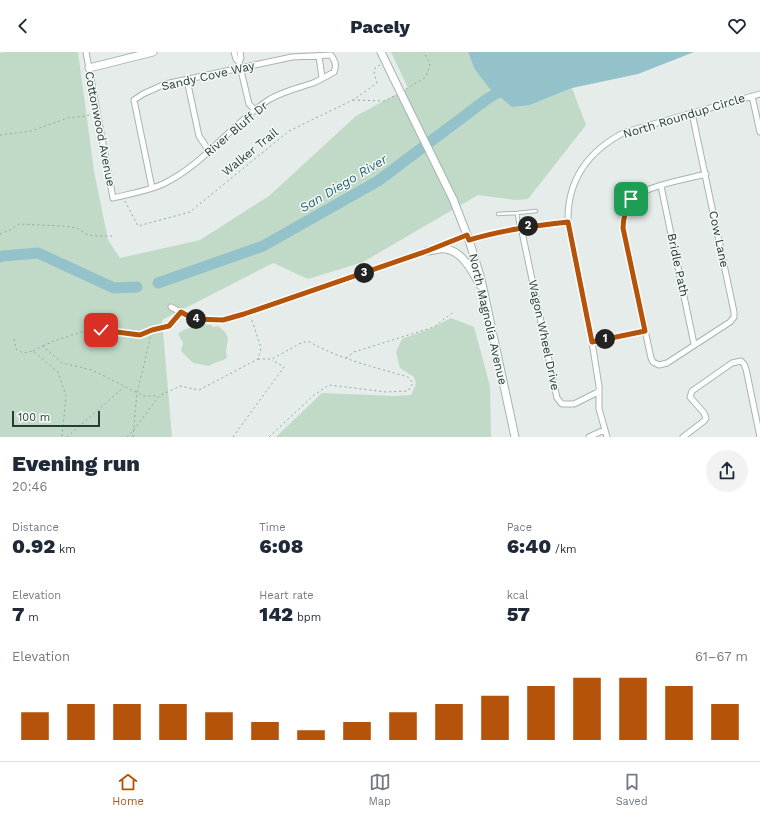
<!DOCTYPE html>
<meta charset="utf-8">
<style>
body{margin:0;font-family:"Work Sans",sans-serif;background:#f2f2f3;color:#1f2937;height:100vh;display:flex;flex-direction:column;font-size:15px;white-space:nowrap}
*{box-sizing:border-box;margin:0}
p{font-size:13px;color:#747a83}
.icon{flex:none;width:22px;height:22px;fill:none;stroke:currentColor;stroke-width:2;stroke-linecap:round;stroke-linejoin:round}
.map{position:relative;height:385px;overflow:hidden}
.panel{display:flex;flex-direction:column;background:#fff;flex:1}
.panel>*{flex:none}
.scale{position:absolute;left:12px;bottom:10px;width:88px;box-sizing:border-box;padding-left:4px;border:2px solid #263c36;border-top:0;font-size:11px;line-height:14px;white-space:nowrap;color:#263c36;-webkit-text-stroke:3px #f5f9f7;paint-order:stroke}
.pin{position:absolute;display:grid;place-items:center;width:34px;height:34px;color:#fff;margin:-17px;border-radius:8px;box-shadow:0 2px 6px #0006}
.km{position:absolute;width:20px;height:20px;margin:-10px;border-radius:50%;background:#222;color:#fff;font-size:11px;line-height:20px;text-align:center}
.round{display:grid;place-items:center;flex:none;width:42px;height:42px;border-radius:21px;background:#f2f2f3}
.headline{display:flex;align-items:center;justify-content:space-between;height:68px;padding:0 12px}
h1{font-size:22px;font-weight:800;line-height:30px}
.figures{display:grid;grid-template-columns:repeat(3,1fr);gap:6px;height:68px;padding:4px 12px}
.figures div{display:grid;align-content:center}
.figures b{font-size:20px;font-weight:800}
.figures small{font-size:11px;font-weight:400}
.figures p{font-size:11px}
.chart{height:112px;padding:8px 12px}
.chart p{display:flex;justify-content:space-between}
.chart svg{width:100%;height:72px;margin-top:4px;stroke:#b45309;stroke-width:6}
header{display:flex;justify-content:space-between;align-items:center;height:52px;padding:0 12px;background:#fff;font-size:18px;font-weight:800}
.tabs{display:flex;justify-content:space-around;align-items:center;height:56px;border-top:1px solid #e0e1e3;background:#fff;font-size:11px;color:#747a83}
.tabs a{display:grid;justify-items:center;gap:2px}
.tabs .selected{color:#b45309}
.map>svg:first-child{display:block}
.green{fill:#c0dac7}
.water{fill:#94c2ca}
.lines{fill:none;stroke-linecap:round;stroke-linejoin:round}
.river{stroke:#94c2ca;stroke-width:11}
.lane-casing{stroke:#a8b4b0;stroke-width:4.5}
.street-casing{stroke:#a8b4b0;stroke-width:7}
.secondary-casing{stroke:#a4b6b0;stroke-width:9}
.path{stroke:#89aca0;stroke-width:1;stroke-dasharray:2 3;stroke-linecap:butt}
.lane{stroke:#fff;stroke-width:2.5}
.street{stroke:#fff;stroke-width:5}
.secondary{stroke:#fff;stroke-width:7}
.secondary-bridge-casing{stroke:#a4b6b0;stroke-width:9;stroke-linecap:butt}
.secondary-bridge{stroke:#fff;stroke-width:7}
.route-casing{stroke:#fff;stroke-width:8}
.route{stroke:#b45309;stroke-width:5}
.labels{text-anchor:middle;stroke-width:3;stroke-linejoin:round;paint-order:stroke}
.street-label{font-size:12px;fill:#263c36;stroke:#f5f9f7}
.water-label{font-size:13px;font-style:italic;fill:#276570;stroke:#f5f9f7}
</style>
<header><svg class="icon" aria-label="back" viewBox="0 0 24 24"><path d="M15 5l-7 7 7 7"/></svg>Pacely<svg class="icon" aria-label="heart" viewBox="0 0 24 24"><path d="M12 20l-8-8c-3-5 5-10 8-4 3-6 11-1 8 4z"/></svg></header>
<div class="map">
<svg width="760" height="385" viewBox="0 0 760 385">
<rect width="100%" height="100%" fill="#e5ece9"/>
<path class="green" d="M 4,0 L 78,0 L 94,119 L 108,188 L 120,206 L 200,188 L 269,144 L 356,64 L 408,36 L 391,0 L 468,0 L 474,16 L 530,53 L 572,36 L 586,73 L 528,147 L 516,148 L 478,143 L 363,210 L 308,227 L 273,211 L 162,268 L 172,385 L 0,385 L 0,1 Z
M 451,266 L 474,275 L 490,334 L 491,385 L 276,385 L 322,341 L 394,344 L 411,343 L 416,332 L 414,325 L 400,316 L 396,300 L 402,287 L 432,276 Z
M 202,272 L 211,273 L 213,275 L 218,274 L 225,280 L 228,286 L 226,299 L 227,306 C 220,310 214,310 209,314 L 193,311 L 181,299 L 183,291 L 178,282 C 185,276 190,275 200,276 Z"/>
<path class="water" d="M 468,0 L 694,0 L 638,22 L 572,36 L 530,53 L 512,55 L 489,36 L 474,16 Z"/>
<g class="lines">
<path class="river" d="M 0,205 L 3,204 L 38,201 L 114,236 L 137,235
M 158,231 L 263,194 L 378,129 L 487,47 L 509,34"/>
<defs>
<path id="lane" d="M 498,162 L 517,161
M 519,175 L 517,161 L 536,159"/>
<path id="street" d="M 86,0 L 113,146 C 129,142 148,139 163,132 C 205,112 232,71 270,47 C 284,39 298,36 313,31 C 320,28 327,24 334,20 C 337,13 335,9 331,3 L 292,5 L 165,32 L 143,42 L 134,48 L 152,136
M 234,0 L 236,7 L 239,10 L 249,52 L 255,58
M 319,4 L 322,26
M 239,10 L 241,6 L 240,0
M 187,28 L 199,84 L 209,99
M 752,44 L 760,80
M 692,61 L 734,260 L 734,265 L 730,270 L 667,311 L 659,313 L 653,310 L 651,306 L 623,176 C 623,166 624,154 632,147 C 645,134 687,127 706,122
M 661,134 L 694,292
M 521,175 L 557,346 L 562,352 L 574,352 L 598,340
M 469,188 C 502,178 534,174 568,170
M 437,195 L 467,183
M 171,255 L 194,267 L 223,268 L 243,262 L 429,198
M 592,290 L 645,279
M 589,385 L 604,378
M 607,385 L 599,357 L 599,334 L 592,290 L 568,170 C 567,128 588,99 625,80 L 760,42
M 683,385 L 704,369 L 706,366 L 704,361 L 690,345 L 692,339 L 732,311 L 741,309 L 744,312 L 746,317 L 760,385"/>
<path id="secondary" d="M 381,0 L 394,27
M 89,16 L 153,0
M 453,147 L 469,188 L 481,227 L 515,385
M 427,199 C 433,199 440,196 446,197 C 463,200 472,219 480,233"/>
</defs>
<use href="#lane" class="lane-casing"/>
<use href="#street" class="street-casing"/>
<use href="#secondary" class="secondary-casing"/>
<path class="path" d="M 406,37 L 426,25 L 430,12 L 424,0
M 353,48 L 385,49 L 394,44
M 0,83 L 31,79 L 68,66 L 85,64 L 92,62
M 125,149 L 138,174 L 190,160 L 289,79 L 353,48 L 377,31 L 374,21 L 375,16 L 380,13
M 0,182 L 10,178 L 19,172 L 63,174 L 77,176 L 86,182 L 93,184 L 112,184
M 14,287 L 16,297 L 23,301 L 33,299 L 58,320 L 66,344 L 62,385
M 43,294 L 54,289 L 94,276 L 139,283 L 151,278
M 33,299 L 43,294 L 62,311 L 92,318 L 144,344 L 158,344
M 346,306 L 354,300 L 434,275 L 452,261
M 258,307 L 272,307 L 299,292 L 308,289 C 339,307 374,315 408,325 L 413,331 L 408,339 L 386,340 L 329,333 L 314,343 L 269,385
M 67,385 L 124,335
M 127,385 L 133,379 L 159,344 L 180,334 L 199,338 L 258,307 L 261,296 L 251,265
M 133,385 L 137,340 L 143,317 L 152,278 L 169,274 L 177,265
M 233,385 L 284,315 L 272,308"/>
<use href="#lane" class="lane"/>
<use href="#street" class="street"/>
<use href="#secondary" class="secondary"/>
<defs>
<path id="secondary-bridge" d="M 394,27 L 453,147"/>
</defs>
<use href="#secondary-bridge" class="secondary-bridge-casing"/>
<use href="#secondary-bridge" class="secondary-bridge"/>
</g>
<g class="lines">
<defs>
<path id="route" d="M 101,278 L 140,283 L 152,278 L 169,274 L 181,260 L 194,267 L 223,268 L 244,262 L 427,199 L 467,183 L 469,188 C 502,178 534,174 568,170 L 592,290 L 645,279 L 623,176 C 623,165 626,157 631,147"/>
</defs>
<use href="#route" class="route-casing"/>
<use href="#route" class="route"/>
</g>
<g class="labels">
<g class="street-label">
<text transform="translate(208 24) rotate(-13)" y="4">Sandy Cove Way</text>
<text transform="translate(684 64) rotate(-17)" y="4">North Roundup Circle</text>
<text transform="translate(100 77) rotate(79)" y="4">Cottonwood Avenue</text>
<text transform="translate(236 77) rotate(-40)" y="4">River Bluff Dr</text>
<text transform="translate(250 100) rotate(-39)" y="4">Walker Trail</text>
<text transform="translate(719 187) rotate(78)" y="4">Cow Lane</text>
<text transform="translate(678 213) rotate(78)" y="4">Bridle Path</text>
<text transform="translate(488 267) rotate(77)" y="4">North Magnolia Avenue</text>
<text transform="translate(544 283) rotate(78)" y="4">Wagon Wheel Drive</text>
</g>
<g class="water-label">
<text transform="translate(343 131) rotate(-31)" y="5">San Diego River</text>
</g>
</g>
</svg>
<div class="scale">100 m</div>
<div class="pin" style="left:631px;top:147px;background:#1e9e55"><svg class="icon" aria-label="arrive" viewBox="0 0 24 24"><path d="M6 21V4h12l-3 4 3 4H6"/></svg></div>
<div class="pin" style="left:101px;top:278px;background:#d93025"><svg class="icon" aria-label="check" viewBox="0 0 24 24"><path d="M5 12l5 5 9-10"/></svg></div>
<b class="km" style="left:605px;top:287px">1</b>
<b class="km" style="left:528px;top:174px">2</b>
<b class="km" style="left:364px;top:221px">3</b>
<b class="km" style="left:196px;top:267px">4</b>
</div>
<section class="panel">
<div class="headline"><div><h1>Evening run</h1><p>20:46</p></div><a class="round"><svg class="icon" aria-label="share" viewBox="0 0 24 24"><path d="M12 15V3M7 8l5-5 5 5M5 13v7h14v-7"/></svg></a></div>
<div class="figures">
<div><p>Distance</p><b>0.92<small> km</small></b></div>
<div><p>Time</p><b>6:08</b></div>
<div><p>Pace</p><b>6:40<small> /km</small></b></div>
</div>
<div class="figures">
<div><p>Elevation</p><b>7<small> m</small></b></div>
<div><p>Heart rate</p><b>142<small> bpm</small></b></div>
<div><p>kcal</p><b>57</b></div>
</div>
<div class="chart"><p><span>Elevation</span>61–67 m</p>
<svg viewBox="0 0 160 44" preserveAspectRatio="none"><path d="M5 44V27M15 44V22M25 44V22M35 44V22M45 44V27M55 44V33M65 44V38M75 44V33M85 44V27M95 44V22M105 44V17M115 44V11M125 44V6M135 44V6M145 44V11M155 44V22"/></svg>
</div>
</section>
<nav class="tabs">
<a class="selected"><svg class="icon" aria-label="home" viewBox="0 0 24 24"><path d="M3 11l9-7 9 7M6 9v11h12V9"/></svg>Home</a>
<a><svg class="icon" aria-label="map" viewBox="0 0 24 24"><path d="M3 6l6-2 6 2 6-2v14l-6 2-6-2-6 2zM9 4v14M15 6v14"/></svg>Map</a>
<a><svg class="icon" aria-label="saved" viewBox="0 0 24 24"><path d="M7 4h10v16l-5-4-5 4z"/></svg>Saved</a>
</nav>
